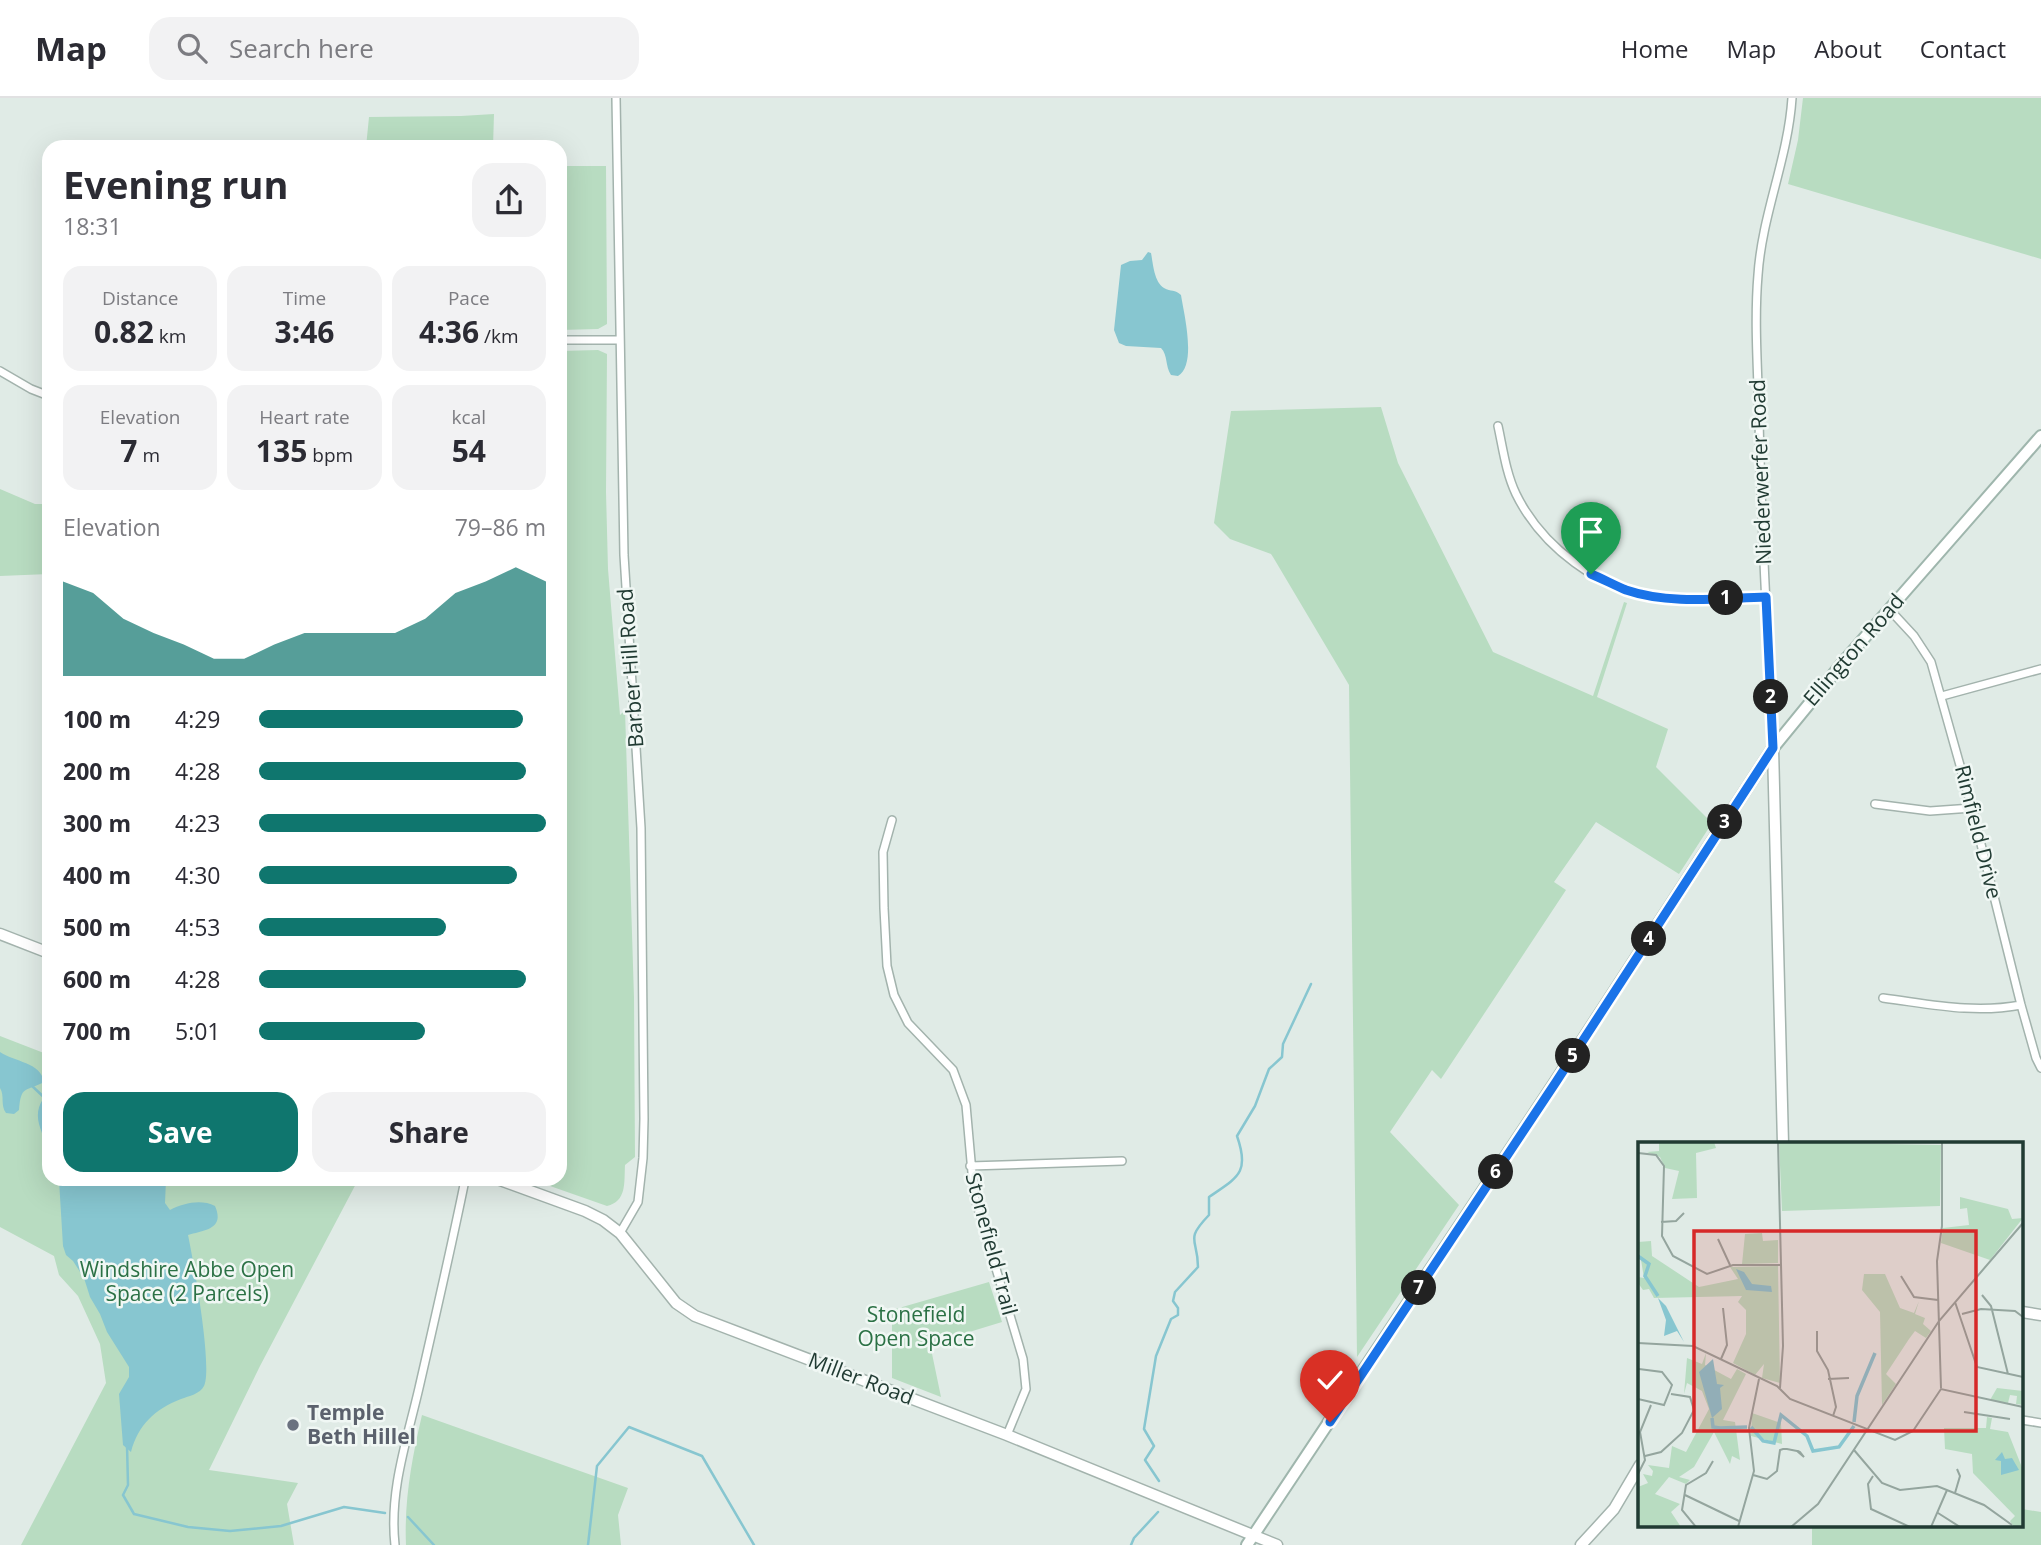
<!DOCTYPE html>
<meta charset="utf-8">
<style>
body{margin:0;font-family:"Open Sans",sans-serif;background:#f2f2f3;color:#2b2b33;height:100vh;display:flex;flex-direction:column;font-size:26px;white-space:nowrap}
*{box-sizing:border-box;margin:0}
p{font-size:23px;color:#7c7c81}
.icon{flex:none;width:38px;height:38px;fill:none;stroke:currentColor;stroke-width:2;stroke-linecap:round;stroke-linejoin:round}
.map{position:relative;flex:1;overflow:hidden}
.drawer{position:absolute;left:42px;top:42px;width:525px;height:1046px;display:flex;flex-direction:column;background:#fff;border-radius:21px;box-shadow:0 7px 28px #0002}
.drawer>*{flex:none}
.pin{position:absolute;display:grid;place-items:center;width:60px;height:60px;color:#fff;margin:-72px -30px;border-radius:50% 50% 50% 0;rotate:-45deg;box-shadow:0 0 7px #0007}
.pin .icon{rotate:45deg}
.km{position:absolute;width:35px;height:35px;margin:-18px;border-radius:50%;background:#222;color:#fff;font-size:19px;line-height:35px;text-align:center}
.round{display:grid;place-items:center;flex:none;width:74px;height:74px;border-radius:21px;background:#f2f2f3}
.overview{display:flex;align-items:center;justify-content:space-between;height:119px;padding:0 21px}
h1{font-size:38px;font-weight:700;line-height:52px}
.metrics{display:grid;grid-template-columns:repeat(3,1fr);gap:10px;height:119px;padding:7px 21px}
.metrics div{display:grid;align-content:center;border-radius:18px;background:#f2f2f3;text-align:center}
.metrics b{font-size:30px;font-weight:700}
.metrics small{font-size:19px;font-weight:400}
.metrics p{font-size:19px}
.chart{height:196px;padding:14px 21px}
.chart p{display:flex;justify-content:space-between}
.chart svg{width:100%;height:126px;margin-top:7px;fill:#0f766e;opacity:.7}
.action{display:flex;gap:14px;margin-top:auto;padding:14px 21px}
.action a{flex:1;height:80px;border-radius:21px;background:#0f766e;color:#fff;font-size:28px;font-weight:700;line-height:80px;text-align:center}
.action a+a{background:#f2f2f3;color:#2b2b33}
ul{padding:0 21px;list-style:none;font-size:23px}
li{display:grid;grid-template-columns:112px 84px 1fr;align-items:center;height:52px}
li i{height:18px;border-radius:9px;background:#0f766e}
header{display:flex;align-items:center;gap:42px;box-sizing:border-box;height:98px;padding:0 35px;background:#fff;border-bottom:2px solid #e1e1e2}
header strong{font-size:33px}
nav{display:flex;gap:38px;margin-inline-start:auto;font-size:24px}
.search{width:490px;height:63px;background:#f2f2f3;display:flex;align-items:center;gap:18px;box-sizing:border-box;padding:0 24px;border-radius:21px;color:#7c7c81;font-size:26px}
.map>svg:first-child{display:block}
.green{fill:#b8dcc1}
.water{fill:#87c6d0}
.lines{fill:none;stroke-linecap:round;stroke-linejoin:round}
.stream{stroke:#87c6d0;stroke-width:2.5}
.minor-casing{stroke:#a3b3ad;stroke-width:10}
.tertiary-casing{stroke:#a3b3ad;stroke-width:13}
.secondary-casing{stroke:#9fb6ad;stroke-width:14}
.minor{stroke:#fff;stroke-width:7}
.tertiary{stroke:#fff;stroke-width:10}
.secondary{stroke:#fff;stroke-width:10}
.route-casing{stroke:#fff;stroke-width:14}
.route{stroke:#1a73e8;stroke-width:9}
.worship-dot{fill:#6b7280;stroke:#f0f7f4;stroke-width:2.5}
.labels{text-anchor:middle;stroke-width:5;stroke-linejoin:round;paint-order:stroke}
.street-label{font-size:21px;fill:#213b33;stroke:#f0f7f4}
.park-label{font-size:21px;fill:#2b7145;stroke:#f0f7f4}
.worship-label{font-size:21px;font-weight:bold;fill:#5b616d;stroke:#f0f7f4;text-anchor:start}
.inset-river{fill:none;stroke:#87c6d0;stroke-width:3.5}
.inset-road{fill:none;stroke:#94a59e;stroke-width:2}
.view{fill:#d62828;fill-opacity:0.15;stroke:#d62828;stroke-width:3.5}
.inset-edge{fill:none;stroke:#213b33;stroke-width:3.5}
</style>
<header>
<strong>Map</strong>
<div class="search"><svg class="icon" aria-label="search" viewBox="0 0 24 24"><circle cx="10" cy="10" r="6"/><path d="M15 15l6 6"/></svg>Search here</div>
<nav><a>Home</a><a>Map</a><a>About</a><a>Contact</a></nav>
</header>
<div class="map">
<svg width="2041" height="1447" viewBox="0 0 2041 1447">
<rect width="100%" height="100%" fill="#e0ebe6"/>
<path class="green" d="M 1803,0 L 2041,0 L 2041,161 L 1788,86 L 1798,42 Z
M 494,16 L 493,49 L 366,49 L 369,19 L 461,18 Z
M 560,68 L 606,68 L 607,226 L 598,231 L 560,232 Z
M 598,252 L 607,256 L 606,394 L 608,471 L 620,617 L 625,612 L 634,899 L 635,1059 L 625,1067 C 624,1085 627,1103 607,1108 L 533,1082 L 560,1082 L 560,253 Z
M 1381,309 L 1398,365 L 1493,554 L 1593,598 L 1624,504 L 1627,505 L 1597,599 L 1668,631 L 1656,669 L 1712,725 L 1679,776 L 1596,724 L 1554,784 L 1566,792 L 1441,981 L 1432,972 L 1390,1034 L 1459,1107 L 1357,1259 L 1349,587 L 1273,459 L 1271,456 L 1230,441 L 1214,425 L 1231,313 Z
M 0,391 L 35,406 L 49,406 L 49,476 L 0,478 Z
M 0,938 L 49,957 L 49,1082 L 358,1082 L 260,1268 L 209,1372 L 298,1385 L 287,1406 L 294,1447 L 21,1447 L 106,1285 L 100,1246 L 78,1198 L 59,1177 L 54,1158 L 0,1129 Z
M 989,1184 L 1002,1224 L 930,1246 L 941,1299 L 892,1280 L 892,1212 Z
M 422,1317 L 628,1390 L 618,1417 L 621,1447 L 406,1447 C 404,1402 412,1360 422,1317 Z
M 2022,1411 L 2041,1414 L 2041,1447 L 1812,1447 L 1812,1428 L 2022,1428 Z"/>
<path class="water" d="M 1148,154 L 1151,155 C 1153,165 1154,184 1164,190 C 1171,194 1175,191 1181,197 C 1184,216 1197,267 1178,278 L 1171,277 C 1165,268 1168,257 1161,250 L 1126,248 L 1119,245 L 1114,232 L 1121,167 L 1130,163 L 1142,162 Z
M 0,954 C 14,964 41,964 44,984 C 25,994 21,987 19,1012 L 14,1016 L 6,1015 C 0,1007 5,998 0,990 Z
M 49,996 L 49,1052 C 43,1035 31,1019 43,1001 L 47,1001 Z
M 59,1082 L 166,1082 L 165,1105 L 170,1112 C 184,1105 201,1101 215,1108 C 225,1131 205,1132 188,1137 C 193,1161 213,1270 204,1288 C 200,1296 189,1298 181,1301 C 155,1311 138,1327 131,1354 L 123,1347 L 119,1296 L 129,1279 L 129,1269 L 107,1234 L 100,1216 L 90,1199 L 84,1180 L 73,1163 L 66,1157 L 63,1148 Z"/>
<g class="lines">
<path class="stream" d="M 31,987 L 49,1004
M 127,1347 L 128,1387 L 123,1397 L 134,1416 L 188,1429 L 230,1433 L 281,1428 L 344,1409 L 385,1415
M 1159,1383 L 1145,1362 L 1154,1348 L 1144,1331 L 1156,1258 L 1171,1221 L 1178,1217 L 1178,1210 L 1173,1203 L 1175,1194 L 1198,1169 C 1198,1140 1184,1143 1209,1117 L 1209,1099 C 1238,1079 1250,1075 1237,1038 L 1255,1008 L 1269,971 L 1282,959 L 1283,946 L 1311,886
M 408,1419 L 434,1447
M 588,1447 L 597,1368 L 629,1329 L 702,1358 L 754,1447
M 1131,1447 L 1134,1440 L 1158,1414"/>
<defs>
<path id="minor" d="M 616,0 L 624,457 L 641,730 L 644,1021 L 643,1060 L 638,1104 L 620,1135
M 560,242 L 620,242
M 0,273 L 31,291 L 49,298
M 1498,328 C 1503,351 1506,375 1516,396 C 1542,449 1599,492 1658,499 C 1694,503 1730,500 1766,499
M 1889,511 L 1914,538 L 1931,564 L 1972,710 L 2021,907 L 2036,960 L 2041,970
M 1942,598 L 2041,571
M 1773,649 C 1768,539 1761,430 1759,320 C 1758,273 1754,224 1758,177 C 1762,116 1788,61 1792,0
M 1875,706 L 1930,713 L 1972,710
M 892,722 L 883,754 L 884,810 L 887,868 L 894,897 L 908,925 L 953,972 L 966,1007 L 974,1097 L 1023,1261 L 1026,1291 L 1007,1337
M 1883,900 C 1930,906 1973,916 2021,907
M 970,1068 L 1122,1063
M 2022,1322 L 2041,1325
M 395,1447 C 389,1393 407,1342 419,1290 C 435,1220 451,1151 465,1082"/>
<path id="tertiary" d="M 1773,650 L 1783,1046
M 0,836 L 49,855
M 500,1082 L 585,1113 L 603,1122 L 620,1135 L 676,1205 L 695,1218 L 1007,1337 L 1277,1447
M 2022,1214 L 2041,1217
M 1581,1447 L 1614,1411 L 1640,1367"/>
<path id="secondary" d="M 1247,1447 L 1556,983 L 1773,650 L 1845,562 L 2041,338"/>
</defs>
<use href="#minor" class="minor-casing"/>
<use href="#tertiary" class="tertiary-casing"/>
<use href="#secondary" class="secondary-casing"/>
<use href="#minor" class="minor"/>
<use href="#tertiary" class="tertiary"/>
<use href="#secondary" class="secondary"/>
</g>
<g class="lines">
<defs>
<path id="route" d="M 1330,1324 L 1556,984 L 1773,650 L 1766,499 C 1721,500 1670,507 1626,492 C 1614,487 1603,481 1591,476"/>
</defs>
<use href="#route" class="route-casing"/>
<use href="#route" class="route"/>
</g>
<circle class="worship-dot" cx="293" cy="1327" r="7"/>
<g class="labels">
<g class="street-label">
<text transform="translate(1761 374) rotate(-92)" y="7">Niederwerfer Road</text>
<text transform="translate(1854 552) rotate(-49)" y="7">Ellington Road</text>
<text transform="translate(631 570) rotate(-94)" y="7">Barber Hill Road</text>
<text transform="translate(1978 734) rotate(76)" y="7">Rimfield Drive</text>
<text transform="translate(991 1146) rotate(75)" y="7">Stonefield Trail</text>
<text transform="translate(861 1281) rotate(21)" y="7">Miller Road</text>
</g>
<g class="park-label">
<text x="187" y="1179">Windshire Abbe Open<tspan x="187" dy="24">Space (2 Parcels)</tspan></text>
<text x="916" y="1224">Stonefield<tspan x="916" dy="24">Open Space</tspan></text>
</g>
<g class="worship-label">
<text x="307" y="1322">Temple<tspan x="307" dy="24">Beth Hillel</tspan></text>
</g>
</g>
<g transform="translate(1638 1044)">
<rect width="385" height="385" fill="#e0ebe6"/>
<path d="M 21,0 L 76,0 L 78,6 L 58,11 L 59,56 L 34,57 L 41,29 L 27,26 L 22,15 L 9,10 L 21,9 ZM 141,0 L 303,3 L 302,64 L 144,69 ZM 322,55 L 370,67 L 374,77 L 385,76 L 352,118 L 303,101 L 305,86 L 331,83 L 329,66 L 322,67 ZM 124,91 L 125,99 L 140,98 L 140,121 L 104,122 L 107,92 ZM 13,99 L 14,114 L 61,145 L 100,137 L 92,125 L 140,124 L 142,241 L 124,236 L 126,222 L 117,233 L 95,221 L 108,192 L 108,168 L 100,160 L 104,154 L 16,156 L 11,147 L 5,148 L 0,141 L 0,135 L 6,136 L 0,100 ZM 226,132 L 247,132 L 262,166 L 276,171 L 281,159 L 277,172 L 287,176 L 285,182 L 293,189 L 288,196 L 277,189 L 271,197 L 248,232 L 258,242 L 244,263 L 242,170 L 224,148 ZM 68,211 L 67,223 L 93,237 L 99,227 L 108,232 L 85,278 L 97,280 L 102,318 L 94,314 L 92,322 L 76,290 L 56,325 L 41,335 L 52,338 L 48,342 L 31,335 L 17,352 L 42,362 L 33,370 L 43,385 L 0,385 L 0,345 L 10,341 L 5,332 L 14,334 L 15,329 L 10,323 L 31,326 L 34,304 L 48,310 L 71,267 L 64,249 L 49,241 L 46,252 L 49,216 L 64,222 ZM 359,246 L 385,249 L 385,263 L 378,262 L 379,254 L 372,253 L 370,261 L 352,258 ZM 114,271 L 143,281 L 144,302 L 113,294 ZM 349,275 L 354,276 L 352,287 L 370,290 L 385,328 L 385,385 L 376,385 L 372,379 L 377,374 L 335,331 L 334,312 L 307,307 L 306,286 L 348,286 Z" fill="#b8dcc1"/>
<path d="M 98,127 L 106,130 L 114,142 L 133,144 L 134,150 L 108,148 ZM 20,156 L 28,164 L 46,200 L 39,189 L 26,194 L 28,178 ZM 75,217 L 79,242 L 86,243 L 82,246 L 84,267 L 74,276 L 61,230 ZM 364,310 L 367,317 L 374,316 L 381,328 L 363,333 L 363,319 L 357,318 Z" fill="#87c6d0"/>
<path class="inset-river" d="M 0,114 L 11,122 L 7,134 L 20,154M 74,276 L 75,285 L 82,286 L 109,285M 216,280 L 219,254 L 237,211M 113,285 L 125,299 L 136,301 L 143,273 L 169,294 L 175,309 L 201,305 L 216,284"/>
<path class="inset-road" d="M 140,0 L 145,204 L 142,246M 0,11 L 18,13 L 26,24 L 24,94 L 35,114 L 69,132 L 95,123 L 142,123M 23,80 L 38,79 L 46,71M 80,97 L 92,123M 263,134 L 276,155 L 300,158M 344,153 L 353,164 L 370,232M 317,160 L 339,225 L 385,235M 324,172 L 343,167 L 377,169 L 385,175M 179,189 L 179,209 L 190,228 L 198,265 L 195,274M 0,201 L 55,204 L 139,244 L 152,257 L 257,298 L 275,289 L 303,247 L 385,265M 83,217 L 89,203 L 85,166M 190,237 L 211,236M 303,246 L 299,119 L 304,84 L 304,0M 0,257 L 26,263 L 34,243 L 24,230 L 1,227M 326,270 L 372,277M 216,308 L 244,341 L 262,348 L 299,344 L 346,363 L 374,383M 7,314 L 23,310 L 44,291 L 56,268 L 52,255 L 33,252M 0,332 L 7,318 L 2,290 L 13,263M 115,333 L 129,337 L 139,329 L 142,308 L 145,307 L 149,307 L 159,309 L 160,309 L 162,310 L 166,315 L 159,309M 235,334 L 230,342 L 233,367 L 272,385M 317,351 L 322,334 L 319,327M 47,353 L 101,379M 300,371 L 322,385M 58,385 L 44,368 L 48,343 L 68,331 L 75,319M 100,385 L 116,329 L 111,286 L 121,237M 153,385 L 180,362 L 301,179 L 385,81M 293,385 L 309,348"/>
<path class="view" d="M 56,89 L 338,89 L 338,289 L 56,289 Z"/>
<rect width="385" height="385" class="inset-edge"/>
</g>
</svg>
<div class="pin" style="left:1591px;top:476px;background:#1e9e55"><svg class="icon" aria-label="arrive" viewBox="0 0 24 24"><path d="M6 21V4h12l-3 4 3 4H6"/></svg></div>
<div class="pin" style="left:1330px;top:1324px;background:#d93025"><svg class="icon" aria-label="check" viewBox="0 0 24 24"><path d="M5 12l5 5 9-10"/></svg></div>
<b class="km" style="left:1726px;top:500px">1</b>
<b class="km" style="left:1771px;top:599px">2</b>
<b class="km" style="left:1725px;top:724px">3</b>
<b class="km" style="left:1649px;top:841px">4</b>
<b class="km" style="left:1573px;top:958px">5</b>
<b class="km" style="left:1496px;top:1074px">6</b>
<b class="km" style="left:1419px;top:1190px">7</b>
<section class="drawer">
<div class="overview"><div><h1>Evening run</h1><p>18:31</p></div><a class="round"><svg class="icon" aria-label="share" viewBox="0 0 24 24"><path d="M12 15V3M7 8l5-5 5 5M5 13v7h14v-7"/></svg></a></div>
<div class="metrics">
<div><p>Distance</p><b>0.82<small> km</small></b></div>
<div><p>Time</p><b>3:46</b></div>
<div><p>Pace</p><b>4:36<small> /km</small></b></div>
</div>
<div class="metrics">
<div><p>Elevation</p><b>7<small> m</small></b></div>
<div><p>Heart rate</p><b>135<small> bpm</small></b></div>
<div><p>kcal</p><b>54</b></div>
</div>
<div class="chart"><p><span>Elevation</span>79–86 m</p>
<svg viewBox="0 0 160 44" preserveAspectRatio="none"><path d="M0 44V11L10 15L20 24L30 29L40 33L50 38L60 38L70 33L80 29L90 29L100 29L110 29L120 24L130 15L140 11L150 6L160 11V44z"/></svg>
</div>
<ul>
<li><b>100 m</b>4:29<i style="width:92%"></i></li>
<li><b>200 m</b>4:28<i style="width:93%"></i></li>
<li><b>300 m</b>4:23<i style="width:100%"></i></li>
<li><b>400 m</b>4:30<i style="width:90%"></i></li>
<li><b>500 m</b>4:53<i style="width:65%"></i></li>
<li><b>600 m</b>4:28<i style="width:93%"></i></li>
<li><b>700 m</b>5:01<i style="width:58%"></i></li>
</ul>
<div class="action"><a>Save</a><a>Share</a></div>
</section>
</div>
